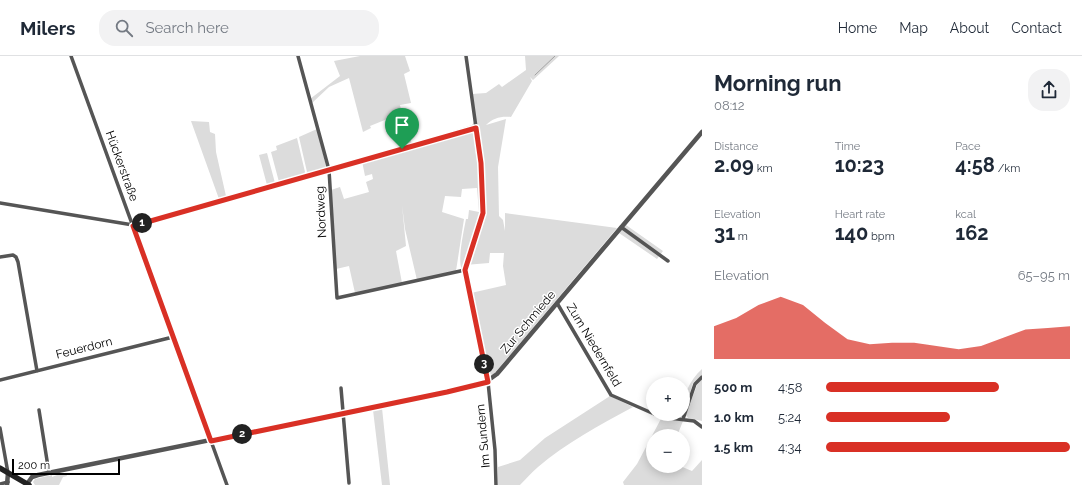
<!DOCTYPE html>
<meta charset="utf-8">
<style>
body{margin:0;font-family:Raleway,sans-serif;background:#f2f2f3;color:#1f2937;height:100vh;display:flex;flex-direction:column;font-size:15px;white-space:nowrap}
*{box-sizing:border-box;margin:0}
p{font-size:13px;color:#747a83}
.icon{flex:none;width:22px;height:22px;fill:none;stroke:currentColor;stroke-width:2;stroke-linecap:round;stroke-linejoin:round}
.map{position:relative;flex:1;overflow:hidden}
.side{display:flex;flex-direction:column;background:#fff;width:380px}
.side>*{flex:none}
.fabs{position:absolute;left:646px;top:321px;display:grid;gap:8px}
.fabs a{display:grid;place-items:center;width:44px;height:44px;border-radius:50%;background:#fff;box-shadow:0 2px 10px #0003;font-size:20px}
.scale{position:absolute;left:12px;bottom:10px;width:108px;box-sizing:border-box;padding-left:4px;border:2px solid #000;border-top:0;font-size:11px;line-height:14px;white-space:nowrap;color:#000;-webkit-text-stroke:3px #fff;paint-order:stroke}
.pin{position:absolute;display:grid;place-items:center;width:34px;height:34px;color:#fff;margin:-41px -17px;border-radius:50% 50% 50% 0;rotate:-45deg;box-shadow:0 0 4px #0007}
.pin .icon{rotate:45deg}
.km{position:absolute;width:20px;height:20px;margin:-10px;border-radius:50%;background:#222;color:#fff;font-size:11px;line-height:20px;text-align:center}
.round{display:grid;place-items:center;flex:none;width:42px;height:42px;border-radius:16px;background:#f2f2f3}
.overview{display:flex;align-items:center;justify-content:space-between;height:68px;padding:0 12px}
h1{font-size:22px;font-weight:700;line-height:30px}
.metrics{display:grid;grid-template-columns:repeat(3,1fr);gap:6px;height:68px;padding:4px 12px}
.metrics div{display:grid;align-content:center}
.metrics b{font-size:20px;font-weight:700}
.metrics small{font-size:11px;font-weight:400}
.metrics p{font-size:11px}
.chart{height:112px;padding:8px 12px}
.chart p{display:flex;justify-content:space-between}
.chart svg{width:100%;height:72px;margin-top:4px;fill:#d93025;opacity:.7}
ul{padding:0 12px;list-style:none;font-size:13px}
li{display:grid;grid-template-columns:64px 48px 1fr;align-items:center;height:30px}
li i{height:10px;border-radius:5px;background:#d93025}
header{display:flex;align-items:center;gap:24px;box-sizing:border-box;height:56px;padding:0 20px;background:#fff;border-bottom:1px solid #e0e1e3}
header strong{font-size:19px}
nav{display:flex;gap:22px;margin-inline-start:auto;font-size:14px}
.search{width:280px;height:36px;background:#f2f2f3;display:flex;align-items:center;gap:10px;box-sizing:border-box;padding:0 14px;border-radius:16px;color:#747a83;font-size:15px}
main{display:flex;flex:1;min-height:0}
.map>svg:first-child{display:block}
.green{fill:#dcdcdc}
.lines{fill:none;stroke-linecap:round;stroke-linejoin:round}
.stream{stroke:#a3a3a3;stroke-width:1}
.minor{stroke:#555;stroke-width:3.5}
.tertiary{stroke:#555;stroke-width:4.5}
.secondary{stroke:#222;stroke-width:5.5}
.route-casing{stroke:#fff;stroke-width:8}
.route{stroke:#d93025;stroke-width:5}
.labels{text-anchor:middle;stroke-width:3;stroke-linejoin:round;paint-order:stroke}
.street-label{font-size:12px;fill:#000;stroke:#fff}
</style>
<header>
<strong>Milers</strong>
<div class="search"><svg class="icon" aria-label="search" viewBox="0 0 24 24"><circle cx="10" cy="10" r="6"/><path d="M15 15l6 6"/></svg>Search here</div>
<nav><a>Home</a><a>Map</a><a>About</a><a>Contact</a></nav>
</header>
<main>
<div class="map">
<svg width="702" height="429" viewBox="0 0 702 429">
<rect width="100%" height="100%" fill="#fff"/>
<path class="green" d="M 360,0 L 405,0 L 410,15 L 404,18 L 411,47 L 400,49 L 402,57 L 370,70 L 371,72 L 363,76 L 349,22 L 329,31 L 311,48 L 310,43 L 340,20 L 334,5 Z
M 525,0 L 559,0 L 533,24 L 530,21 L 532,25 L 511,61 C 501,60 493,62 486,69 L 506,63 L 498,111 L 499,160 L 503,164 L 505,175 L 505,157 L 617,172 L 493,319 L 488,318 L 471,237 L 506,229 L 503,210 L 504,197 L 490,197 L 489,207 L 465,209 L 462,213 C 457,205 464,174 466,163 L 468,163 L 469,154 L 479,156 L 477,132 L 462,133 L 461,141 L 445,140 L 442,156 L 464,163 L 456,215 L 417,224 L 405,173 L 402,149 L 406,190 L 396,195 L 402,227 L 355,237 L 349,210 L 336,213 L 331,134 L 340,131 L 344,143 L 369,136 L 366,126 L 373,123 L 372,118 L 365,120 L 362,105 L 413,93 L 411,88 L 403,90 L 398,74 L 406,71 L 412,88 L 472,69 L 476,63 L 472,38 L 486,37 L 499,28 L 502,31 L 526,14 Z
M 191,65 L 209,66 L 210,76 L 215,78 L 216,96 L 226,140 L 219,143 Z
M 317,73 L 326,110 L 325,112 L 310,117 L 307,116 L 299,81 Z
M 297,82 L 305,116 L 304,118 L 279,126 L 271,96 L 277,94 L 276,90 Z
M 267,97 L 275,127 L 267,129 L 259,99 Z
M 626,169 L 663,195 L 657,203 L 619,177 Z
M 702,313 L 702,319 L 693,327 L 683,357 C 683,339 689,325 702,313 Z
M 702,323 L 702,365 L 688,362 L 686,359 L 697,329 Z
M 610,340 L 633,351 C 600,369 566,387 538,411 C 531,417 526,423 520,429 L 498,429 L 498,411 L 520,404 L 545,382 Z
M 382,352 L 390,429 L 382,429 L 373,354 Z
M 678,358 L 683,358 L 682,361 L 674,364 L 683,365 L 677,380 L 653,380 L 653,410 L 680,410 L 692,415 L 702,404 L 702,429 L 624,429 L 623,426 L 637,408 L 663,359 Z
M 62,417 L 66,417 L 67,420 L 63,421 L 59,429 L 35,429 L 33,426 L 35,423 L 52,419 L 52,421 Z"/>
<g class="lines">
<path class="stream" d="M 535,19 L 555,0"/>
<path class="minor" d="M 71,0 L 227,429
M 298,0 L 329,114 L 337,242 L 465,214
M 466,0 L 481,107 L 483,157 L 465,214 L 488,326 L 495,394 L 496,429
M 0,147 L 133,169 L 475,72
M 621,171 L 668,205
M 0,201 L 13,199 L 16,201 L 18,206 L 37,315
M 557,247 L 611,339 L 661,361 L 694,365 L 702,371
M 0,324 L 173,281
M 341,332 L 349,427
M 39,354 L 49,417
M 683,363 L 695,328 L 702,321
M 0,372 L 8,417
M 0,428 L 8,426"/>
<path class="tertiary" d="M 27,428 L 32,421 L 38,419 L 447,336 L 483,328 L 497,318 L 702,76
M 7,429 L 8,417"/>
<path class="secondary" d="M 0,412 L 29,429"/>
</g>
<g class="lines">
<defs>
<path id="route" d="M 476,72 L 481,107 L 483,157 L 465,214 L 488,326 L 447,336 L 211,385 L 133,170 Z"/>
</defs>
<use href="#route" class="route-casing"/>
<use href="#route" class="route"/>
</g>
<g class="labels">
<g class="street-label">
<text transform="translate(122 110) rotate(70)" y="4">Hückerstraße</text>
<text transform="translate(321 156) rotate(-93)" y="4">Nordweg</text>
<text transform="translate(528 266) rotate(-50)" y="4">Zur Schmiede</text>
<text transform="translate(594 289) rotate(59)" y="4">Zum Niedernfeld</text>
<text transform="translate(84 292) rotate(-14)" y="4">Feuerdorn</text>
<text transform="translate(483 380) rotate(-95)" y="4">Im Sundern</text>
</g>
</g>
</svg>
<div class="fabs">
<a>+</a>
<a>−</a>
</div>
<div class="scale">200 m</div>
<div class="pin" style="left:402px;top:93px;background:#1e9e55"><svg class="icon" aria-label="arrive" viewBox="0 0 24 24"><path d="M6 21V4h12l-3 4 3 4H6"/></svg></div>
<b class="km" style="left:142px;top:167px">1</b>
<b class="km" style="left:242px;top:378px">2</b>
<b class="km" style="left:484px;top:308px">3</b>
</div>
<section class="side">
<div class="overview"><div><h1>Morning run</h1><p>08:12</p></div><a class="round"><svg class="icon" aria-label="share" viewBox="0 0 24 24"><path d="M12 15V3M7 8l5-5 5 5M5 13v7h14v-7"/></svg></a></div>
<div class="metrics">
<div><p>Distance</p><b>2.09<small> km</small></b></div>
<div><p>Time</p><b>10:23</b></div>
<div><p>Pace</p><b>4:58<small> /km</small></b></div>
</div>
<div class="metrics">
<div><p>Elevation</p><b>31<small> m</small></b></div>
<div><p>Heart rate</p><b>140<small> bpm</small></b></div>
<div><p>kcal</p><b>162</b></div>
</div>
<div class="chart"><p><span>Elevation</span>65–95 m</p>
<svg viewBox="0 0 160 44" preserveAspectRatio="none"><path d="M0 44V24L10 19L20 11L30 6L40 11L50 22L60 32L70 35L80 34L90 34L100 36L110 38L120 36L130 31L140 26L150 25L160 24V44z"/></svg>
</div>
<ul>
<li><b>500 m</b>4:58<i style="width:71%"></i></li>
<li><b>1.0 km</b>5:24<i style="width:51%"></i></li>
<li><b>1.5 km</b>4:34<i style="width:100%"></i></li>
</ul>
</section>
</main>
